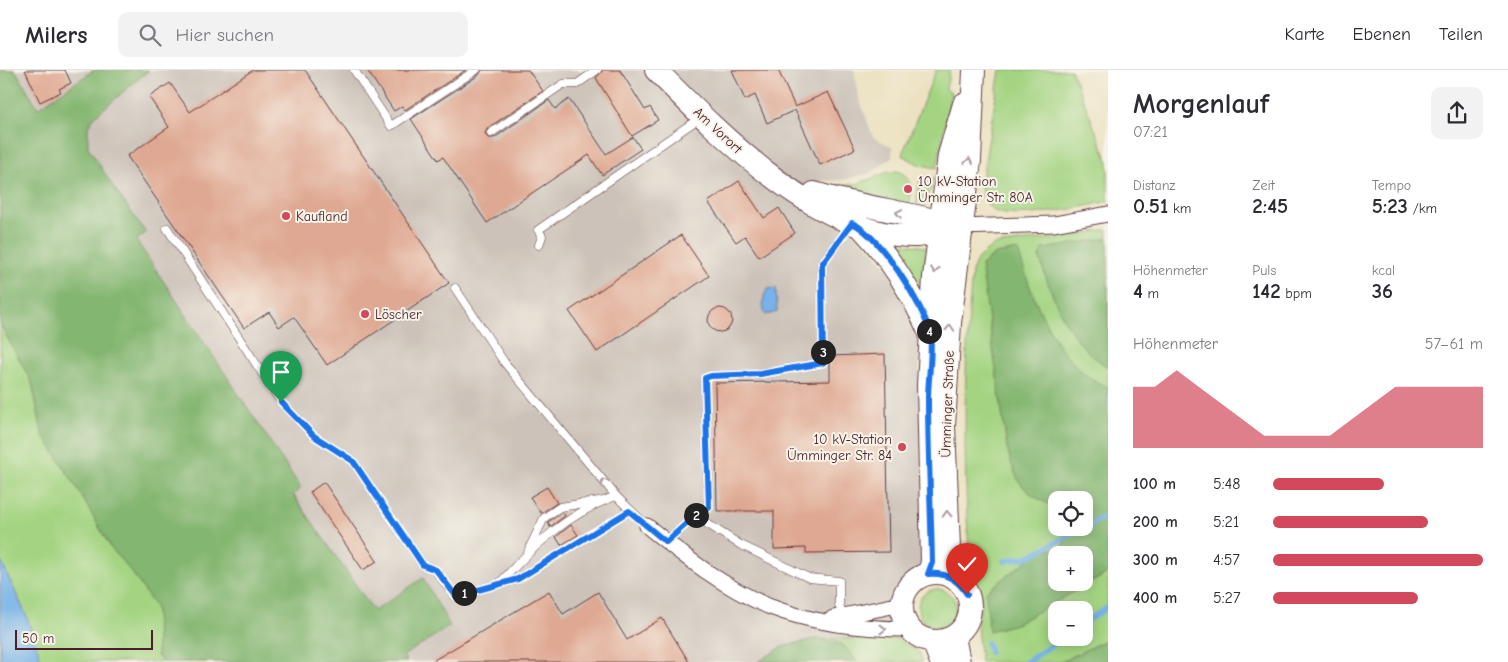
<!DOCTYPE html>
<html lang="de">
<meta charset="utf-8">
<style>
body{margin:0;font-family:"Comic Neue",sans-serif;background:#f2f2f3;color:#2b2b33;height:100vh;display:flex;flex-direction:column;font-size:19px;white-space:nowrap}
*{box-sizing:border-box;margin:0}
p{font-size:16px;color:#7c7c81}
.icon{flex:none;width:28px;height:28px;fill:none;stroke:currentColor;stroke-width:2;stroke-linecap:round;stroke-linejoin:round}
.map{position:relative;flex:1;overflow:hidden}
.side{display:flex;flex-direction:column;background:#fff;width:400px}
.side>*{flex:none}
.buttons{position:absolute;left:1048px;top:421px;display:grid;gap:10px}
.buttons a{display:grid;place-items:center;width:45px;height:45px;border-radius:10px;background:#fff;box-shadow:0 2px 12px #0003;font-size:25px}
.scale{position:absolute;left:15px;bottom:12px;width:138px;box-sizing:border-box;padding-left:5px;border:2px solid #4a1f2b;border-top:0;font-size:14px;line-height:18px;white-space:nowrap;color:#4a1f2b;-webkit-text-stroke:4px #f7f3e8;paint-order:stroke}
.pin{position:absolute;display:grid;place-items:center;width:42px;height:42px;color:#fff;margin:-51px -21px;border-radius:50% 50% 50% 0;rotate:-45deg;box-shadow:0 0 5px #0007}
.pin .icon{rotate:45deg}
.km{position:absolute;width:25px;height:25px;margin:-12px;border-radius:50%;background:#222;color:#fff;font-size:14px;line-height:25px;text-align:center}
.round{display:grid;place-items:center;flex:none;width:52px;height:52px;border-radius:10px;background:#f2f2f3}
.overview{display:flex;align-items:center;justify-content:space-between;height:85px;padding:0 25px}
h1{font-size:28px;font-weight:800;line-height:38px}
.metrics{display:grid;grid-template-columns:repeat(3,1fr);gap:8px;height:85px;padding:5px 25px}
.metrics div{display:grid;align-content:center}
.metrics b{font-size:21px;font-weight:800}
.metrics small{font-size:14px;font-weight:400}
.metrics p{font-size:14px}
.chart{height:140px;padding:10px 25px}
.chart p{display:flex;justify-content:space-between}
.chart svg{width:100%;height:90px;margin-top:5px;fill:#d1495b;opacity:.7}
ul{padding:0 25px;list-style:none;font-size:16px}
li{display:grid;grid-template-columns:80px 60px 1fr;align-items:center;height:38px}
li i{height:12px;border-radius:6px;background:#d1495b}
header{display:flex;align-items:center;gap:30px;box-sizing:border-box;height:70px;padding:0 25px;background:#fff;border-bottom:1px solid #e1e1e2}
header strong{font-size:24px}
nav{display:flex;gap:28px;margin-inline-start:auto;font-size:18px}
.search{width:350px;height:45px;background:#f2f2f3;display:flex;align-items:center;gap:12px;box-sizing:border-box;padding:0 18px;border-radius:10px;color:#7c7c81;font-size:19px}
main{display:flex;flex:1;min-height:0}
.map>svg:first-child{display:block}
.industrial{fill:#ccc2b9}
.green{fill:#a4d482;stroke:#777a56;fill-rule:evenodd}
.forest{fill:#83b670;stroke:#666a4e;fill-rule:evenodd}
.water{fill:#77b2e8;stroke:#60688a}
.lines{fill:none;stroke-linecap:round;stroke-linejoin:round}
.stream{stroke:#77b2e8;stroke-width:5.5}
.building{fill:#dfa892}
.lane-casing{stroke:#623c42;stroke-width:9}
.street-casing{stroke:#623c42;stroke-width:17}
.secondary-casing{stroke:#623c42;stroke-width:24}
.lane{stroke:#fff;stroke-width:8}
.street{stroke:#fff;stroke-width:15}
.secondary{stroke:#fff;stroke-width:22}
.oneway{stroke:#ae9aa0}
.route-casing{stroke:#fff;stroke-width:10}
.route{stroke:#1a73e8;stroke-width:6}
.poi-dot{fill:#d1495b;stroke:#f7f3e8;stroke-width:2}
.labels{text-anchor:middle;stroke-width:4;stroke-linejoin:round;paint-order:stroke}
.street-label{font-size:14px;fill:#4a1f2b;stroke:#f7f3e8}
.poi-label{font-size:14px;fill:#4a1f2b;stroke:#f7f3e8;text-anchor:start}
</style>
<header>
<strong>Milers</strong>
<div class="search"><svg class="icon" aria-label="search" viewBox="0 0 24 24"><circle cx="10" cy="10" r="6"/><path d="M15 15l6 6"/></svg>Hier suchen</div>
<nav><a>Karte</a><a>Ebenen</a><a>Teilen</a></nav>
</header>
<main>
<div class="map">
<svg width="1108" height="592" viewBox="0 0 1108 592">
<rect width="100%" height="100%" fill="#f7f3e8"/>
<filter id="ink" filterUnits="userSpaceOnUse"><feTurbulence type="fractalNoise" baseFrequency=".02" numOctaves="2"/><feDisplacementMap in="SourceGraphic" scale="10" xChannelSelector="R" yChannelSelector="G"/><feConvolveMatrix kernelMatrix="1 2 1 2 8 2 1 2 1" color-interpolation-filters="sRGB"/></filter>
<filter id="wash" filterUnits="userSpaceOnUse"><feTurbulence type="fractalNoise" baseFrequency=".0096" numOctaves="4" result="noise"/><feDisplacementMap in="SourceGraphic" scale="20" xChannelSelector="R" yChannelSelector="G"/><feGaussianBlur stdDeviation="1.12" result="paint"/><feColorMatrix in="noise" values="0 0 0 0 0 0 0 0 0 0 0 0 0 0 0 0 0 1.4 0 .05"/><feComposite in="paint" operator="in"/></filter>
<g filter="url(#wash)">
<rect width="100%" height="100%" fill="#ece2c2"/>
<path class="industrial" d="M 15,0 L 854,0 L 859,28 L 873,67 L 892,77 L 892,87 L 871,103 L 843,110 L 821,111 L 820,115 L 844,156 L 870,177 L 893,205 L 918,265 L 927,472 L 924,491 L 891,530 L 898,569 L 815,569 L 782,577 L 758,592 L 407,592 L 293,424 L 38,38 Z"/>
<path class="green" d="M 0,0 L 15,0 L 38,38 L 293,424 L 407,592 L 0,592 Z
M 936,0 L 950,0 L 946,19 L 951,23 L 937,98 L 920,95 L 902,85 Z
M 1000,0 L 1071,0 L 1108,91 L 1108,131 C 1088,137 1009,152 993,140 C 985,134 982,125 981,116 Z
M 897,101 C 904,104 908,106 911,114 L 906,114 L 906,123 L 911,124 L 909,135 L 824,116 L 857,114 L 888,102 Z
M 927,106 L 935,108 C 932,121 927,127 916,134 L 920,110 Z
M 1108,159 L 1108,569 L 1061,592 L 981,592 L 977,558 L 981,533 L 979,523 L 971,509 C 963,407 963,305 972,202 L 978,188 L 994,175 L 1083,164 ZM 1056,430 L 1084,430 L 1084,458 L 1056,458 ZM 1056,485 L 1084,485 L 1084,512 L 1056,512 ZM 1056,540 L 1084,540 L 1084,568 L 1056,568 Z
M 886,171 L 926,177 L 922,223 Z
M918 538a19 19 0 1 1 38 0a19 19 0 1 1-38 0Z
M 815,569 L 898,569 L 920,583 L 922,592 L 758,592 L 782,577 Z"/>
<path class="forest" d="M 0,0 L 15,0 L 38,38 L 94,0 L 149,0 L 95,46 L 88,57 L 88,77 L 114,118 L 146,163 L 136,170 L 301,418 L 293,425 L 374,541 L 423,508 L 450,556 L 403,586 L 407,592 L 162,592 L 157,585 L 156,538 L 133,504 L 111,478 L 77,418 L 42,363 L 32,313 L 0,254 Z
M 1108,168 L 1108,297 C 1069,274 1052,228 1039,186 L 1043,179 Z
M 1018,180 C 1031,225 1058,300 1108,317 L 1108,503 L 1016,554 L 989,561 L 986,522 L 1041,480 L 1061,479 L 1067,467 L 1063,458 L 1084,458 L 1084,430 L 1056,430 L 1056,437 C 1022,424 1016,412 1007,378 L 981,195 L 996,184 ZM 1056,485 L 1084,485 L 1084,512 L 1056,512 Z
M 815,569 L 842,574 L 858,592 L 758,592 L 782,577 Z
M 1108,569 L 1108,592 L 1061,592 Z"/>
<path class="water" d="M 776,218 L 777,242 L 766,245 C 762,239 762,225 768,219 Z
M 0,489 L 27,547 L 42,592 L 0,592 Z"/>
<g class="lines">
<path class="stream" d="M 1005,491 L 1028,487 L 1108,445
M 1084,553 L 1108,537
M 987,573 L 990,582
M 1026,592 L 1063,568"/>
</g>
<g id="blocks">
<path class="building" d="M 25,0 L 65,0 L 71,13 L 59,19 L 61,22 L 40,32 Z
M 253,0 L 305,0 L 449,213 L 327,295 L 294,247 L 279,257 L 269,242 L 244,258 L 127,86 L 169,57 L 149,27 L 170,13 L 190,42 Z
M 367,0 L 466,0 L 405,40 L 402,36 L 394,41 Z
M 482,0 L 528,0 L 543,21 L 488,58 L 485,63 L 488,68 L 494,68 L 549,30 L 555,39 L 569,29 L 606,84 L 633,67 L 641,79 L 602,105 L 589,85 L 487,153 L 443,87 L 438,90 L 411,49 L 479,5 Z
M 603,0 L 620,0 L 645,40 L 650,37 L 658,50 L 632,66 L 596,8 Z
M 732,0 L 778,0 L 795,37 L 828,22 L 855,79 L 820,95 L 795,40 L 767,53 L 755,25 L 745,30 Z
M 739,111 L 764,148 L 779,138 L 795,163 L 759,187 L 745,166 L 736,172 L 708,132 Z
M 681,165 L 709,206 L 597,282 L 569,241 Z
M708 250a12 12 0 1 1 24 0a12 12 0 1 1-24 0Z
M 885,284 L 889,482 L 806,483 L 806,478 L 774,479 L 774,441 L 717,441 L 715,313 L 830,311 L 830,286 Z
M 324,412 L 377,491 L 363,500 L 310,422 Z
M 547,417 L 557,433 L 541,443 L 530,427 Z
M 563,442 L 565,446 L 550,457 L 548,452 Z
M 571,455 L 578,465 L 561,475 L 556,467 Z
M 549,521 L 563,544 L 598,522 L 627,570 L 662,548 L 689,592 L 431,592 Z"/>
</g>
</g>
<g filter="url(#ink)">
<use href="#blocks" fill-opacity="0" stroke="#623c42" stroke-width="1"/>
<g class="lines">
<defs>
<path id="lane" d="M 354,0 L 391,56 L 476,0
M 491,63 L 563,14 L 577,14 L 597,0
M 167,158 L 281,332 L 314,366 L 353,391 L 423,495 L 435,500 L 455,526 L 518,509 L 629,441
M 539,175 L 542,166 L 538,160 L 701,47
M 455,218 L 504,292 L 616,426 L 647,456
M 695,446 L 739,474 L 809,508 L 839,511 L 839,535 L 844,548
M 666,472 L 695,446 L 709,438 L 705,308 L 711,306 L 760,304 L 823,293 L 822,194 L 850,155
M 529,479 L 544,448 L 560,437 L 599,431
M 499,514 C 532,477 568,443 616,426"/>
<path id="street" d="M 960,157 L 1054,154 L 1108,144
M 647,456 C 684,486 723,517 768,536 C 811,553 864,559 910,559
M 833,548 L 902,534"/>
<path id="secondary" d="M 656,0 C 719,64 821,169 917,166 C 928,165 940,161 951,159
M 814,123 C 860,137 908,142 954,155
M 862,158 C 892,190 910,220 929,261
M902 537a34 34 0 1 1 68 0a34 34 0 1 1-68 0Z
M 928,504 L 932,493 L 928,315 L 934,207 L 949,85 L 964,34
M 956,510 L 949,477 L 944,356 L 950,253 L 970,90 L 974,1
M 954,566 L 959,592
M 933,571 L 941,592"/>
</defs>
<use href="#lane" class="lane-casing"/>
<use href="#street" class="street-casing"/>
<use href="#secondary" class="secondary-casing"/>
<use href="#lane" class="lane"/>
<use href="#street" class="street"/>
<use href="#secondary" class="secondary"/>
</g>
<defs><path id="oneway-chevron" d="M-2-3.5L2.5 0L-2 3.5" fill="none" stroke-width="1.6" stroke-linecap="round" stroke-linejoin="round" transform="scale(1.25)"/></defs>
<g class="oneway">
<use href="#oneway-chevron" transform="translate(969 91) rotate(-84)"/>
<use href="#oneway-chevron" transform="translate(899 143) rotate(-170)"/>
<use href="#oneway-chevron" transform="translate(935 200) rotate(95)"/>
<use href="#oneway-chevron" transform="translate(950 258) rotate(-87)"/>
<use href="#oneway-chevron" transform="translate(604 412) rotate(-129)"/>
<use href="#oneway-chevron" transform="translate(947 444) rotate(-92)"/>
<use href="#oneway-chevron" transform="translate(883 559)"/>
</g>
</g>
<g class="lines" filter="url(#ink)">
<defs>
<path id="route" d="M 281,332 L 314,366 L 353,391 L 423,495 L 436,500 L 456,526 L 518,509 L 629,441 L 666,472 L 695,446 L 709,438 L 705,308 L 711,306 L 760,304 L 823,293 L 822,194 L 852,153 C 879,165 923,234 930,263 C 933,278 928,311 928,328 C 928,383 931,438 932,493 L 928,504 C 946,502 958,509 967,524"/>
</defs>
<use href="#route" class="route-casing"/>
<use href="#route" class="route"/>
</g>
<g class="poi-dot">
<circle cx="908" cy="119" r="5"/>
<circle cx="286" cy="146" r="5"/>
<circle cx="365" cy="244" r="5"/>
<circle cx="902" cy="377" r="5"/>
</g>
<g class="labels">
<g class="street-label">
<text transform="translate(718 60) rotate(43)" y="5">Am Vorort</text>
<text transform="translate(947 334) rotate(-88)" y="5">Ümminger Straße</text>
</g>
<g class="poi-label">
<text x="918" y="116">10 kV-Station<tspan x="918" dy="16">Ümminger Str. 80A</tspan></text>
<text x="296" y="151">Kaufland</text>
<text x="375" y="249">Löscher</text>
<text x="892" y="374" text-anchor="end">10 kV-Station<tspan x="892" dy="16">Ümminger Str. 84</tspan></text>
</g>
</g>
</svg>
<div class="buttons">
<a><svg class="icon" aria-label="locate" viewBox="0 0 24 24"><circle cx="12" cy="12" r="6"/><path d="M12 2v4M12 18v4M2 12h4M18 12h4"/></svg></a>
<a>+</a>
<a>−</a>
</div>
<div class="scale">50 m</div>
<div class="pin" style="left:281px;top:332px;background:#1e9e55"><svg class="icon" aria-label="arrive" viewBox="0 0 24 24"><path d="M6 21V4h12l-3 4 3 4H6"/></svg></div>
<div class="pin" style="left:967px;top:524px;background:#d93025"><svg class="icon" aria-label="check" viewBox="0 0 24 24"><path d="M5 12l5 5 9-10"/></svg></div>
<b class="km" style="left:464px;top:523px">1</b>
<b class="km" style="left:696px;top:445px">2</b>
<b class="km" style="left:823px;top:282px">3</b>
<b class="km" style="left:929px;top:261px">4</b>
</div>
<section class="side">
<div class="overview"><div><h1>Morgenlauf</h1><p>07:21</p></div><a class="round"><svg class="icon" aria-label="share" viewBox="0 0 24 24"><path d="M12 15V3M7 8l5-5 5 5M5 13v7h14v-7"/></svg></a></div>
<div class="metrics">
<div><p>Distanz</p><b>0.51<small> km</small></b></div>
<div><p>Zeit</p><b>2:45</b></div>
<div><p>Tempo</p><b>5:23<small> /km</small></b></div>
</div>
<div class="metrics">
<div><p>Höhenmeter</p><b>4<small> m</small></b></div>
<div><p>Puls</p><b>142<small> bpm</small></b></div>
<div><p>kcal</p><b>36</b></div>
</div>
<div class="chart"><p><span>Höhenmeter</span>57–61 m</p>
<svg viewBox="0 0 160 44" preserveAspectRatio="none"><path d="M0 44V14L10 14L20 6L30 14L40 22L50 30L60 38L70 38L80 38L90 38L100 30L110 22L120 14L130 14L140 14L150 14L160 14V44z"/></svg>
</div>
<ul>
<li><b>100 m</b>5:48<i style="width:53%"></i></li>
<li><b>200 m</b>5:21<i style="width:74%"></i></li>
<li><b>300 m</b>4:57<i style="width:100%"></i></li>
<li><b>400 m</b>5:27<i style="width:69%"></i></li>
</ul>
</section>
</main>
